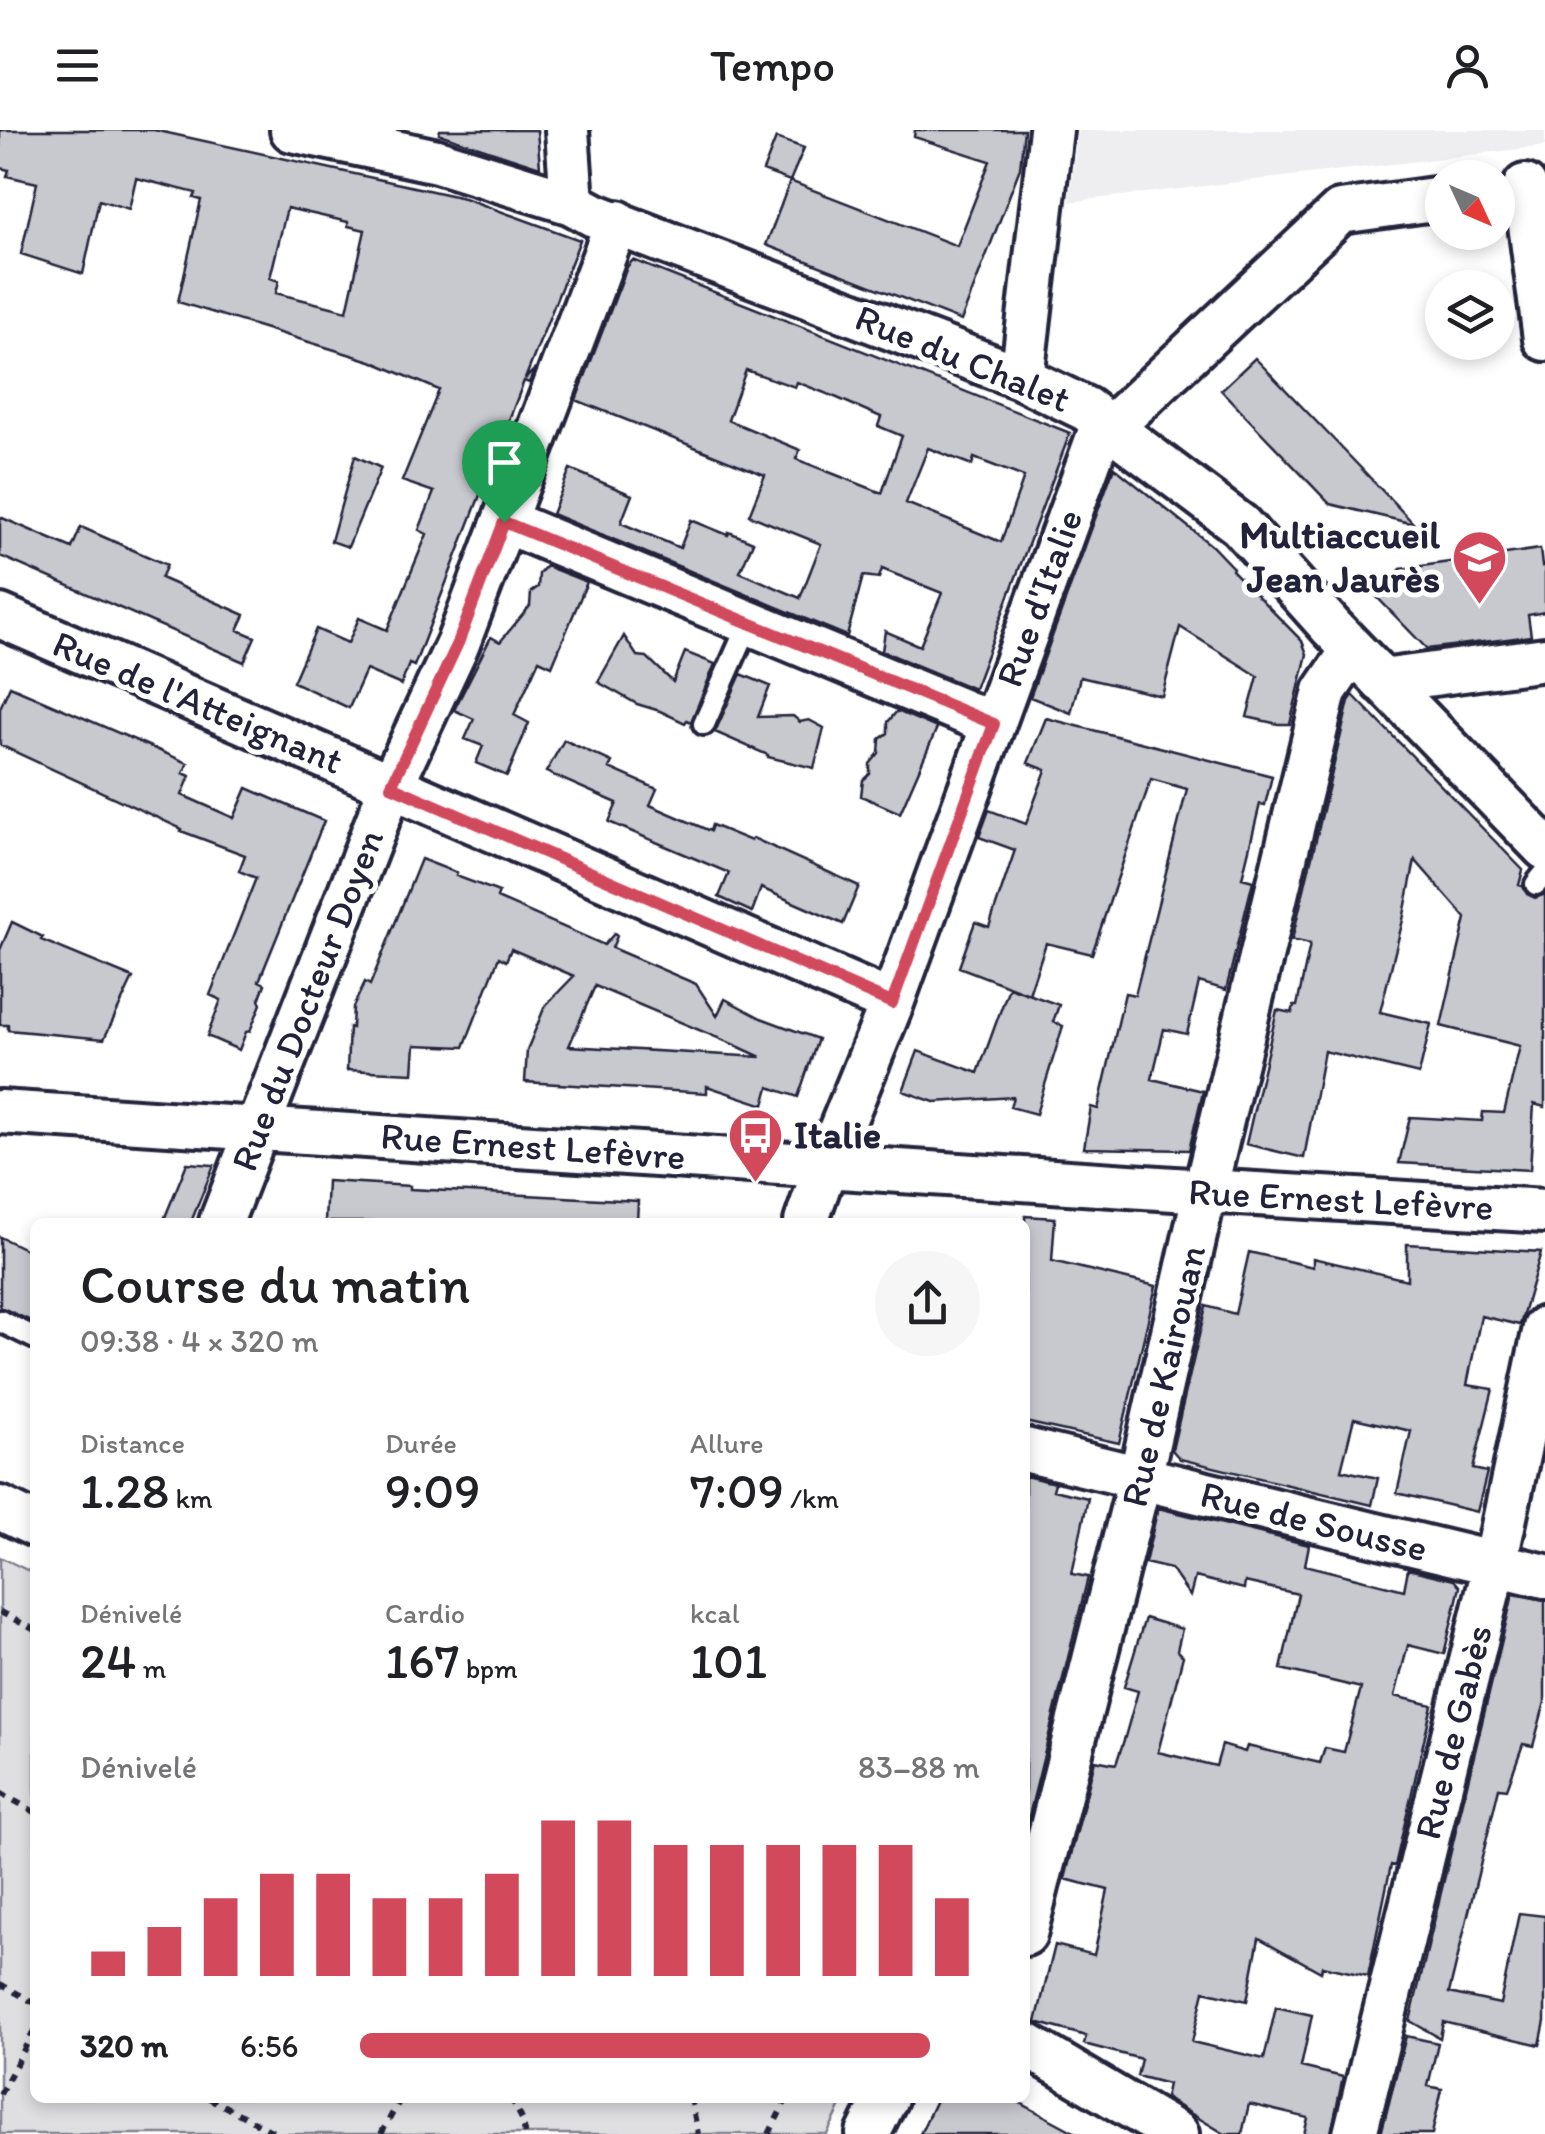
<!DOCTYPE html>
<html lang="fr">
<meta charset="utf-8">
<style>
body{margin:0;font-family:Itim,sans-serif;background:#f6f6f6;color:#202124;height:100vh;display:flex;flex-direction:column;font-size:38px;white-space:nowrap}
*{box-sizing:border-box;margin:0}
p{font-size:32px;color:#757577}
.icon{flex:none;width:55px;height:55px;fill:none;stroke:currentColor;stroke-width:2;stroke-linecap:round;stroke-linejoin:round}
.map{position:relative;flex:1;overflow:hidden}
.drawer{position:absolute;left:30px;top:1088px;width:1000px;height:885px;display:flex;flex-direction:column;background:#fff;border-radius:15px;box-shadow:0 5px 15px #0003}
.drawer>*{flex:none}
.needle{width:65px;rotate:134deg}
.tools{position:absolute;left:1425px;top:30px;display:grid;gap:20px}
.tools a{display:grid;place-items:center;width:90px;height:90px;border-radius:50%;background:#fff;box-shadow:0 5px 15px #0003;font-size:50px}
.pin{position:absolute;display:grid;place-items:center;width:85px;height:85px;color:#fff;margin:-102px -42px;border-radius:50% 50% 50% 0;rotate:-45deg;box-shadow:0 0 10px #0007}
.pin .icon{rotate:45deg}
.round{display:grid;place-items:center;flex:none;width:105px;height:105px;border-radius:52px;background:#f6f6f6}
.headline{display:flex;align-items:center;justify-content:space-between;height:170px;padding:0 50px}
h1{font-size:55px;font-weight:600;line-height:75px}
.figures{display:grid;grid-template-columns:repeat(3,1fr);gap:15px;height:170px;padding:10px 50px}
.figures div{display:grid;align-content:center}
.figures b{font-size:50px;font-weight:600}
.figures small{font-size:28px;font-weight:400}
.figures p{font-size:28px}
.chart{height:280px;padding:20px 50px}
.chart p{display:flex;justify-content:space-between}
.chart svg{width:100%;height:180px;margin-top:10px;stroke:#d1495b;stroke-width:6}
ul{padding:0 50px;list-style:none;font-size:32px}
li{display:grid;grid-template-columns:160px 120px 1fr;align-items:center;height:75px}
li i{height:25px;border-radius:12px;background:#d1495b}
header{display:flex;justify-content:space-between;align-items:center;height:130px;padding:0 50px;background:#fff;font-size:45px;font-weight:600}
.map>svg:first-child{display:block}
.built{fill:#eeeef1}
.green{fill:#dfdfe2;stroke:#80808e;stroke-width:2.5}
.building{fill:#c8c8cf;stroke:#22223b;stroke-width:2.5;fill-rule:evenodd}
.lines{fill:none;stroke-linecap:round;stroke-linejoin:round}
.service-casing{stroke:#22223b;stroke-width:28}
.minor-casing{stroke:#22223b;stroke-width:50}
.path{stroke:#22223b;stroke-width:6;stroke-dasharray:8 8;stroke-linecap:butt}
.service{stroke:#fff;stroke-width:20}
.minor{stroke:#fff;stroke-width:42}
.route-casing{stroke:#fff;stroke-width:20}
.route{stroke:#d1495b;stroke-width:12}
.labels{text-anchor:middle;stroke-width:10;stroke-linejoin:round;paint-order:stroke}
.street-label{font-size:38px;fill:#22223b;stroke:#fff}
.poi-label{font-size:38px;font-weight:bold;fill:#22223b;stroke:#fff;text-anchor:end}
</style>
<header><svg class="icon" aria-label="menu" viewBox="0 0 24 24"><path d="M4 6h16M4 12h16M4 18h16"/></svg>Tempo<svg class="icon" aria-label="person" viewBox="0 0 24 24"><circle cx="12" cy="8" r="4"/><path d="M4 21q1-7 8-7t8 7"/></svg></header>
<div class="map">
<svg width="1545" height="2004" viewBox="0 0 1545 2004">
<rect width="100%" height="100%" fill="#fff"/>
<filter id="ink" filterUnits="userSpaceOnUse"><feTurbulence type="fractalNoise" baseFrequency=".01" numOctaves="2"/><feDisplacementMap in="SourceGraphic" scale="20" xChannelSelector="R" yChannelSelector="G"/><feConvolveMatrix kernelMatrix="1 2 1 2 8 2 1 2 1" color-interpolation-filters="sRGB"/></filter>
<g filter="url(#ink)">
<path class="built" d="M 1078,0 L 1545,0 L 1545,16 L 1069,72 Z"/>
<path class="green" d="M 0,1427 L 35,1444 L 35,1968 L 845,1968 L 827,2004 L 0,2004 Z"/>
<path class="building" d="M 0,0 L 154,0 L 464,68 L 580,110 L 525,249 L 535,239 L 529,253 L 524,251 L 414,536 L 409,534 L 401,555 L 366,540 L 349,578 L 293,552 L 316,499 L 348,513 L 359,488 L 387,500 L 427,404 L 419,400 L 434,362 L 402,351 L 439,260 L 371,231 L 178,172 L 201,70 L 194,68 L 196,63 L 136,48 L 129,79 L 99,70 L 83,144 L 21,124 L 37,53 L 7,46 L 9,40 L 0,38 ZM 287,78 L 348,92 L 348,96 L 365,100 L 347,181 L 276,163 L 279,151 L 270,148 Z
M 440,0 L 537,0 L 540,37 L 439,4 Z
M 915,0 L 1024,0 L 1020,38 L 961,191 L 766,115 L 790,51 L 957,116 L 990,31 L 914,7 Z
M 776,8 L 804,18 L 790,51 L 763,41 Z
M 633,130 L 1070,303 L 974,559 L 882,521 L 885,501 L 920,516 L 942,463 L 882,439 L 879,448 L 863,446 L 847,506 L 552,384 L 570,339 L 632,365 L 621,393 L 680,418 L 691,390 L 728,405 L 729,402 L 753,412 L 740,442 L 800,468 L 821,414 L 749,385 L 765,345 L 576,270 L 627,137 ZM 746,240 L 795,257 L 797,252 L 835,267 L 881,287 L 878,296 L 902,306 L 882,363 L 796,329 L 800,320 L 728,290 ZM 928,318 L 972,335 L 974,328 L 1024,347 L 1001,412 L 906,373 Z
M 1255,228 L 1335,311 L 1414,394 L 1330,374 L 1255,296 L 1221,260 Z
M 355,326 L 381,338 L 348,417 L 331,411 Z
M 1114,337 L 1212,416 L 1233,438 L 1232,440 L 1302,511 L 1307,524 L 1290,594 L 1278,594 L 1247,587 L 1258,546 L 1180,497 L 1162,566 L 1080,547 L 1071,583 L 1030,567 Z
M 0,387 L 72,418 L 81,397 L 167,435 L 161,448 L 245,485 L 238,500 L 255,507 L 244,532 L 0,426 Z
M 1540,419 L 1542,436 L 1545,435 L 1545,482 L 1528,485 L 1531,506 L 1427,519 L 1374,464 L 1401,439 Z
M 546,436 L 587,452 L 552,536 L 539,530 L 514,585 L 529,593 L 507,646 L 476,633 L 483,616 L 465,609 L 474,589 L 454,580 L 491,507 L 500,512 L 530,476 L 531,462 L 538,457 L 539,444 Z
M 624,506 L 637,526 L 647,527 L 673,552 L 685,522 L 715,534 L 691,592 L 687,590 L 685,593 L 660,581 L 637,574 L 598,552 Z
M 741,544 L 770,556 L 758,587 L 793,586 L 800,592 L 809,590 L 824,598 L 814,638 L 768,627 L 768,625 L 715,602 Z
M 10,556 L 188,633 L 183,643 L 190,646 L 182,665 L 234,688 L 247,658 L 324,691 L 259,851 L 265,854 L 259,870 L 261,874 L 250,901 L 246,902 L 239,920 L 207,906 L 221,870 L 210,865 L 256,748 L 239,741 L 245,725 L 181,701 L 182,699 L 0,615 L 0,578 Z
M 1353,565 L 1523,740 L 1519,755 L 1523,756 L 1527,764 L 1535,768 L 1545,764 L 1545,977 L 1534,974 L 1530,1040 L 1399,1033 L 1410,987 L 1482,991 L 1483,982 L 1504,983 L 1520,916 L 1441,896 L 1466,788 L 1415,730 L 1403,790 L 1380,882 L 1431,894 L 1419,944 L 1324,921 L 1304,1028 L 1246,1014 L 1277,880 L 1292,883 L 1294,876 L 1297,876 L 1310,814 L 1292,810 L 1349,571 Z
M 897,581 L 937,598 L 900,683 L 861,666 L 863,650 L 870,644 L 870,634 L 879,623 L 880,609 L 888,603 L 888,592 Z
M 1046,588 L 1272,646 L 1265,675 L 1260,674 L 1242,748 L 1253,751 L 1226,860 L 1199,852 L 1187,904 L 1164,899 L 1152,949 L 1203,961 L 1189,1020 L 1084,1018 L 1091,977 L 1098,979 L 1125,863 L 1135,865 L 1187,659 L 1151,649 L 1092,824 L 1046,813 L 1029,864 L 959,837 L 975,792 L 989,797 L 1015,720 L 979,707 L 989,680 L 1026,694 L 1046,640 L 1028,633 Z
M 564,610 L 612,632 L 609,638 L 657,659 L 650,675 L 710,701 L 712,695 L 751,711 L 753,708 L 859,756 L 843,794 L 761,758 L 752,782 L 719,767 L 729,743 L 609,692 L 617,673 L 546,642 Z
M 421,729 L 457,743 L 456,746 L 499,762 L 497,768 L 604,815 L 614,804 L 617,806 L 612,818 L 696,854 L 717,886 L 725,869 L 761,888 L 818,909 L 798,967 L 769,957 L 764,975 L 707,956 L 707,963 L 525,952 L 527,920 L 545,876 L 574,846 L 511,819 L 506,831 L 499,827 L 464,917 L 415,915 L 413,943 L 347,940 L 349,897 L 352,898 L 353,877 L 365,852 L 370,855 ZM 595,856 L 737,916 L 761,927 L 569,916 Z
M 12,792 L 43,807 L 41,810 L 133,848 L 104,909 L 8,900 L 8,895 L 0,895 L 0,820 Z
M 1009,857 L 1059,875 L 1053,892 L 1063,896 L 1036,984 L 1010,977 L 1013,967 L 934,972 L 903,961 L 918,921 L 978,943 Z
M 187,1033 L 214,1035 L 191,1092 L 163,1092 Z
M 327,1051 L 410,1056 L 410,1059 L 638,1071 L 637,1092 L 325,1092 Z
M 1025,1086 L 1055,1088 L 1052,1131 L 1156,1156 L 1119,1313 L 1025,1292 Z
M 0,1107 L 35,1124 L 35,1193 L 0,1177 Z
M 1407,1114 L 1541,1122 L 1520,1195 L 1481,1186 L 1467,1255 L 1493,1259 L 1473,1339 L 1487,1342 L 1477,1382 L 1397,1363 L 1411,1301 L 1354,1288 L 1341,1340 L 1378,1348 L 1372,1375 L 1180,1329 L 1172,1320 L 1206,1176 L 1235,1184 L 1249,1122 L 1313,1137 L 1313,1128 L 1407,1150 Z
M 1025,1346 L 1055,1353 L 1053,1360 L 1088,1368 L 1072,1444 L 1088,1447 L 1025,1702 Z
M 1158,1378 L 1309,1415 L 1305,1435 L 1404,1460 L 1408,1439 L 1454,1450 L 1460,1457 L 1444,1524 L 1408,1515 L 1395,1566 L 1432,1575 L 1395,1736 L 1391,1735 L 1368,1846 L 1322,1836 L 1321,1842 L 1259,1808 L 1247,1871 L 1204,1861 L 1192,1912 L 1264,1929 L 1276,1877 L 1312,1885 L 1301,1937 L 1343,1947 L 1331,2004 L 1304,2004 L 1308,1988 L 1249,1974 L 1242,2004 L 1225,2004 L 1165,1968 L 1168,1954 L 1137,1946 L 1141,1929 L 1084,1914 L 1086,1906 L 1036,1892 L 1055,1815 L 1094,1825 L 1108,1760 L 1065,1749 L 1095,1630 L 1116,1634 L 1125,1607 L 1138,1561 L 1124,1557 L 1145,1488 L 1182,1499 L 1177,1520 L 1183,1526 L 1158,1622 L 1216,1636 L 1222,1615 L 1245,1622 L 1247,1616 L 1320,1633 L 1325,1618 L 1344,1622 L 1361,1558 L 1281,1539 L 1298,1464 L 1245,1452 L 1244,1459 L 1195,1447 L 1190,1466 L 1171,1439 L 1145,1433 Z
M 1513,1464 L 1545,1470 L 1545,1572 L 1533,1616 L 1523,1614 L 1507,1659 L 1499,1658 L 1449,1863 L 1500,1874 L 1519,1783 L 1545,1786 L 1545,1891 L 1540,1915 L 1443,1892 L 1440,1908 L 1410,1891 Z
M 1406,1906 L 1438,1913 L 1428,1956 L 1442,1959 L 1432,2004 L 1381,2004 Z
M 937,1968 L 1011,1968 L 1078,2004 L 920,2004 Z"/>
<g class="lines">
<defs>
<path id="service" d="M 704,594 L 749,493
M 1536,754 L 1545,743
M 0,1191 L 35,1208"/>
<path id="minor" d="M 292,0 L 437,31 L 572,73 L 594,85 L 1022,248 L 1086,279 L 1240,395 L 1332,498 L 1545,718
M 567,0 L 572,73
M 1525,56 L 1545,209
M 1022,248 L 1051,0
M 1110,298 L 1340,82 L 1442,68
M 504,391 L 993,594
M 0,486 L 892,873
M 1382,551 L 1545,529
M 0,982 L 1205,1061 L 1545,1081
M 221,1092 L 391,656 L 458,513 L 617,92
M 806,1092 L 826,1035 L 892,873 L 1103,293
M 1025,1320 L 1545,1446
M 0,1378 L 35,1395
M 1025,1804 L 1140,1348 L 1205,1061 L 1325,561 L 1353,520
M 1025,1914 L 1177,2004
M 868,2004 L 886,1968
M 1355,2004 L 1495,1434 L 1545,1198"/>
</defs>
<use href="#service" class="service-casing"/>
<use href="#minor" class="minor-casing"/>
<path class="path" d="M 0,1482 L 35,1500
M 0,1663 L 35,1682
M 0,1854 L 35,1873
M 0,1964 L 35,1899
M 209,1968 L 277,2004
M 511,1968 L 523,1991 L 525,2004
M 691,1968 L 698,2004
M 381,2004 L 401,1968
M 769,2004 L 787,1968"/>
<use href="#service" class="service"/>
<use href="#minor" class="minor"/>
</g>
</g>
<g class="lines" filter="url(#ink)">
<defs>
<path id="route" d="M 504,392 L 994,594 L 892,873 L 391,656 L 458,513 Z"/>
</defs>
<use href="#route" class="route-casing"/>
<use href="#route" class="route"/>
</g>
<defs>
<symbol id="school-pin" viewBox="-11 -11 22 30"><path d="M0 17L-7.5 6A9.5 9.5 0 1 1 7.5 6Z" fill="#d1495b" stroke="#fff"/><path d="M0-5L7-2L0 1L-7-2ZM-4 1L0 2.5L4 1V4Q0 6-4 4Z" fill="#fff"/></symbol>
<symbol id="bus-pin" viewBox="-11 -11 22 30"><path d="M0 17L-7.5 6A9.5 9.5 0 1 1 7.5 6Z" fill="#d1495b" stroke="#fff"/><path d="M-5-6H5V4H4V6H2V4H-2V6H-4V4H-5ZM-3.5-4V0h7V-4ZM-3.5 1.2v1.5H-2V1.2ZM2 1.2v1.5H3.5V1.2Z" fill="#fff"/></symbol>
</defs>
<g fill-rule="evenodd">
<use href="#school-pin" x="1448" y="396" width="63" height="86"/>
<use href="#bus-pin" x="724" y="974" width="63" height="86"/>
</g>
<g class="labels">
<g class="street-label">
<text transform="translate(963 228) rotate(22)" y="13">Rue du Chalet</text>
<text transform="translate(1039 468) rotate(-70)" y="13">Rue d'Italie</text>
<text transform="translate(198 572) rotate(23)" y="13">Rue de l'Atteignant</text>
<text transform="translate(307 870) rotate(-69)" y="13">Rue du Docteur Doyen</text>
<text transform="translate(533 1016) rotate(4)" y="13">Rue Ernest Lefèvre</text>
<text transform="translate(1341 1069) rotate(3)" y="13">Rue Ernest Lefèvre</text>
<text transform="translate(1163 1246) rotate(-77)" y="13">Rue de Kairouan</text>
<text transform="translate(1314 1391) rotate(14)" y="13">Rue de Sousse</text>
<text transform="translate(1453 1602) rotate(-76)" y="13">Rue de Gabès</text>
</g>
<g class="poi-label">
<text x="1440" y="418">Multiaccueil<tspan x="1440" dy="44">Jean Jaurès</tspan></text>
<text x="794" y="1018" text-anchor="start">Italie</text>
</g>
</g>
</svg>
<div class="tools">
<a><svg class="needle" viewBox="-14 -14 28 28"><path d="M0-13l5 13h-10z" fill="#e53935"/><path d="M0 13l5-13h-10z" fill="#757577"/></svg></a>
<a><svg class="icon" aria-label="layers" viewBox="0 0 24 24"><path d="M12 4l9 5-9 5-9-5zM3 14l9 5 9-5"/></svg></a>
</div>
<div class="pin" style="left:504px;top:392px;background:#1e9e55"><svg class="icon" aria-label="arrive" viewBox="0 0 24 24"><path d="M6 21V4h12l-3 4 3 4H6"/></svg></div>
<section class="drawer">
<div class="headline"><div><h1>Course du matin</h1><p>09:38 · 4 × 320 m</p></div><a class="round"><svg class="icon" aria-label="share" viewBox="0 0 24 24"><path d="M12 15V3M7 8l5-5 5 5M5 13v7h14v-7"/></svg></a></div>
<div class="figures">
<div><p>Distance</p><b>1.28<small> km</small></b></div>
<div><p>Durée</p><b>9:09</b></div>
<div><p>Allure</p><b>7:09<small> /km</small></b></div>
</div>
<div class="figures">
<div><p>Dénivelé</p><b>24<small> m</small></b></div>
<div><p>Cardio</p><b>167<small> bpm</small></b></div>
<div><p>kcal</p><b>101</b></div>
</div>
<div class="chart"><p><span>Dénivelé</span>83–88 m</p>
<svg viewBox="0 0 160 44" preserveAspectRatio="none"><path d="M5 44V38M15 44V32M25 44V25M35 44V19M45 44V19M55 44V25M65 44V25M75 44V19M85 44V6M95 44V6M105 44V12M115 44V12M125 44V12M135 44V12M145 44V12M155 44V25"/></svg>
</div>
<ul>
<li><b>320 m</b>6:56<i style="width:92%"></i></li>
</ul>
</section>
</div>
